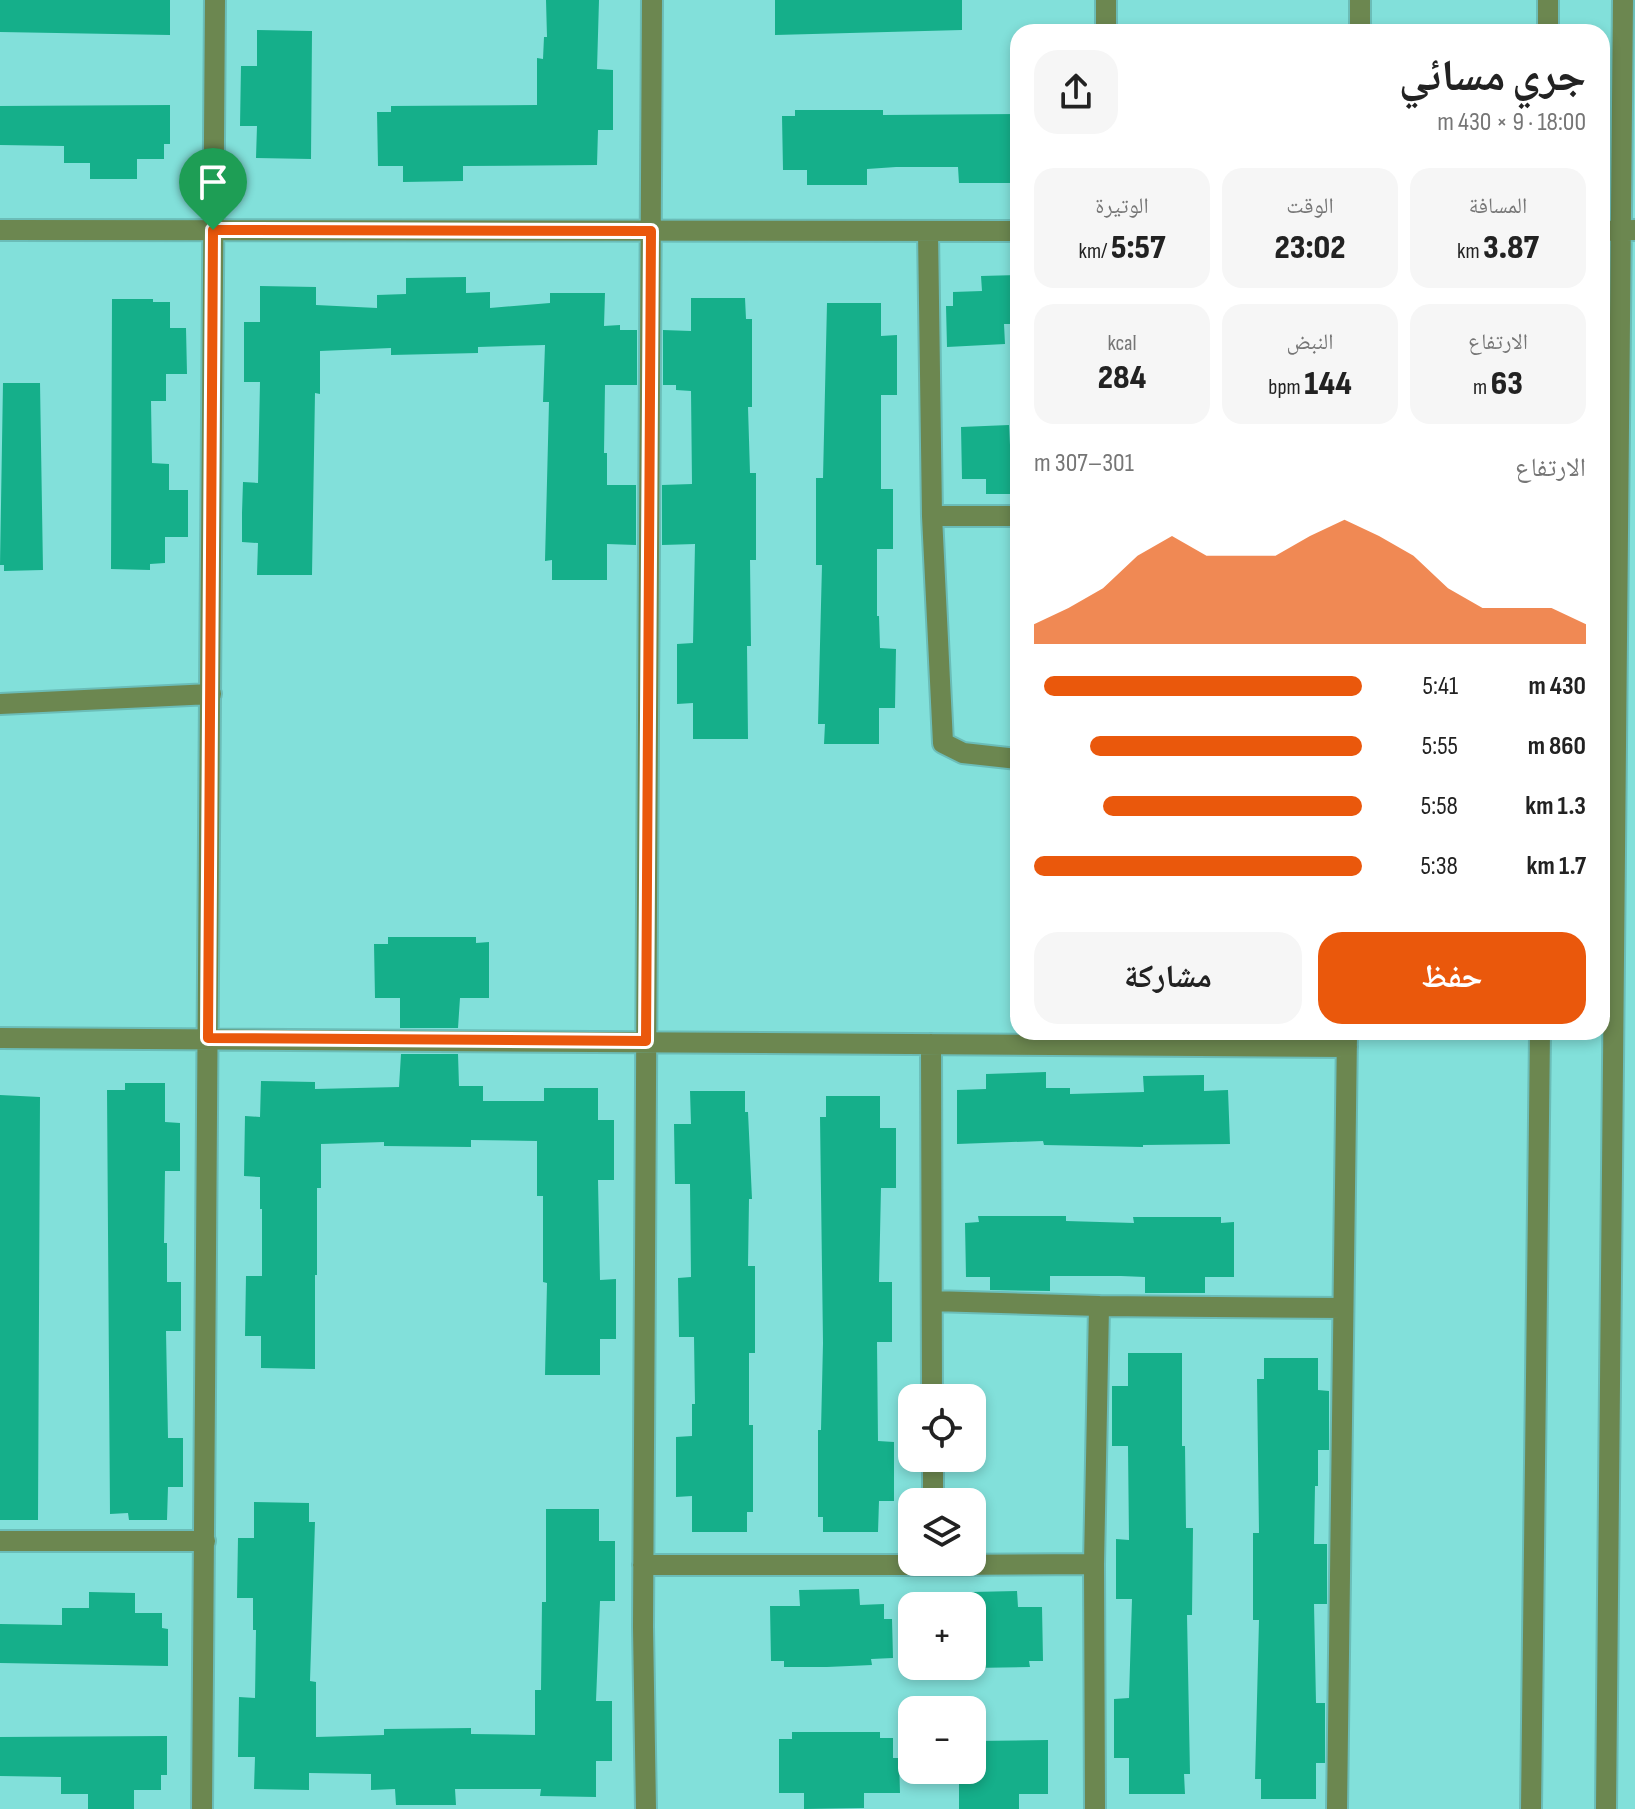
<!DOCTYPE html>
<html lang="ar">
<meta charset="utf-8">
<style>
body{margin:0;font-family:"Sofia Sans Condensed","Noto Naskh Arabic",sans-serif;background:#f6f6f6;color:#222;direction:rtl;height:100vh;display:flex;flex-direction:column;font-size:30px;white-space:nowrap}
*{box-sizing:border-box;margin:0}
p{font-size:26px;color:#767676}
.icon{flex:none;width:44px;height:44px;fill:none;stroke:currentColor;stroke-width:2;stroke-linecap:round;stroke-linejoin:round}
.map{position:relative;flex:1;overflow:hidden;direction:ltr}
.drawer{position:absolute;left:1010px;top:24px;width:600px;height:1016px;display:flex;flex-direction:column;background:#fff;border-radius:24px;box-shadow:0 4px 12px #0003;direction:rtl}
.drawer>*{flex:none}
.fabs{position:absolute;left:898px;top:1384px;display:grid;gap:16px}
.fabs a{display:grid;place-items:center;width:88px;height:88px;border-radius:16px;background:#fff;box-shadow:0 4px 12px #0003;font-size:40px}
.pin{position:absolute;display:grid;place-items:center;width:68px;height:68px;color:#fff;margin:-82px -34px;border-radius:50% 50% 50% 0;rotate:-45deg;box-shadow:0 0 8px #0007}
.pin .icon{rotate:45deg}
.round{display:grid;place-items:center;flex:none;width:84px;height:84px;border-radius:24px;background:#f6f6f6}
.headline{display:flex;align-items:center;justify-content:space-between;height:136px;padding:0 24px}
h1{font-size:44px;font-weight:800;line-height:60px}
.figures{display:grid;grid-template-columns:repeat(3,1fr);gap:12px;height:136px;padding:8px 24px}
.figures div{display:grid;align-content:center;border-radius:20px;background:#f6f6f6;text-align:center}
.figures b{font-size:34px;font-weight:800}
.figures small{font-size:22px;font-weight:400}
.figures p{font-size:22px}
.chart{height:224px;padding:16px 24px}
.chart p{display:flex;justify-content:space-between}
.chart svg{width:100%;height:144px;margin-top:8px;fill:#ea580c;opacity:.7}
.action{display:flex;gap:16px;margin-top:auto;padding:16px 24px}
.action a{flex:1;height:92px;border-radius:24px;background:#ea580c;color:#fff;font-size:32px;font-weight:800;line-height:92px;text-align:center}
.action a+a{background:#f6f6f6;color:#222}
ul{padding:0 24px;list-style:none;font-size:26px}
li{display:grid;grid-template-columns:128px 96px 1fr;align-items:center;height:60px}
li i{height:20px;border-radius:10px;background:#ea580c}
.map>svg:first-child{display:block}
.building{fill:#15af8a}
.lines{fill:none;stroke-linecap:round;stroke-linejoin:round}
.minor-casing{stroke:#6bbdb8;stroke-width:24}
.minor{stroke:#6c8750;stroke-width:20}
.route-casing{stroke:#fff;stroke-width:16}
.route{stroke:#ea580c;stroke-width:10}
</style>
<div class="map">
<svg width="1635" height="1809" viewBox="0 0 1635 1809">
<rect width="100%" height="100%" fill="#82e0da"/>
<path class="building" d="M 0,0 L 170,0 L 170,35 L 0,32 Z
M 546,0 L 599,0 L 597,69 L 613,70 L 613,130 L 598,130 L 597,165 L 463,166 L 463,181 L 403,182 L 403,166 L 378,166 L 377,112 L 391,112 L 391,106 L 537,105 L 537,58 L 543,59 L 544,37 L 547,37 Z
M 775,0 L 962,0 L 962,30 L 775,35 Z
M 257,30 L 312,31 L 311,159 L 256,158 L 257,126 L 240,126 L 241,66 L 257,66 Z
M 170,105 L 170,144 L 164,144 L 164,159 L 137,159 L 137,179 L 90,179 L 90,163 L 64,163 L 64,146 L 0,145 L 0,106 Z
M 795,110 L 883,110 L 883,115 L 1018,114 L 1018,183 L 959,183 L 958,167 L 896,167 L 867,169 L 867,185 L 807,185 L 807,170 L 783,170 L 782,116 L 795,116 Z
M 1018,275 L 1018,324 L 1004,324 L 1005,344 L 947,347 L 946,306 L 953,306 L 953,292 L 982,291 L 981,276 Z
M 466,277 L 466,293 L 490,292 L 490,308 L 550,303 L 550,293 L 605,293 L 604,326 L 620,325 L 620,330 L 637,330 L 637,385 L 605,385 L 604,453 L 607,453 L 607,485 L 636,485 L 636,545 L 607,544 L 607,580 L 552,580 L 552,560 L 545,561 L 549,402 L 543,402 L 545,345 L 478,347 L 478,353 L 391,355 L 391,348 L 320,351 L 320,394 L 315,393 L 312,575 L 257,575 L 258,543 L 242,542 L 242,513 L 243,482 L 258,483 L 260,382 L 244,382 L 244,322 L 260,322 L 260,286 L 316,287 L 316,305 L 377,308 L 377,295 L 406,294 L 406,278 Z
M 691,298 L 745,298 L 746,319 L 752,319 L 752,407 L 748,407 L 750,473 L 756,473 L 756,560 L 750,560 L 751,646 L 747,646 L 748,739 L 693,739 L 693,703 L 677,704 L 677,644 L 693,643 L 695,544 L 662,545 L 662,485 L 692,484 L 691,391 L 676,390 L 676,385 L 663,385 L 663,330 L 691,331 Z
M 112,299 L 153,299 L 153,302 L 170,302 L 170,328 L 186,328 L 187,374 L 166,374 L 166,401 L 151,401 L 152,463 L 169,464 L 169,490 L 188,490 L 188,537 L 165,537 L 165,563 L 150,564 L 150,570 L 111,569 Z
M 827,303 L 881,303 L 881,336 L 897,335 L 897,395 L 881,395 L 881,489 L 893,489 L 893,549 L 877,549 L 877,616 L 879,616 L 880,648 L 896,649 L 895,708 L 879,708 L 879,744 L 824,744 L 825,724 L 818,724 L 822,565 L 816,565 L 816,478 L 823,478 Z
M 3,383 L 40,383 L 43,570 L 4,571 L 4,565 L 0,565 Z
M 1009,425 L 1010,445 L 1018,446 L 1018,494 L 986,494 L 986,479 L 962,479 L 961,427 Z
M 388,937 L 476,937 L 476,943 L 489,942 L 489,998 L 460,998 L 458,1028 L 400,1028 L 400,998 L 375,998 L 374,944 L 388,944 Z
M 401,1054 L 458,1054 L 459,1086 L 483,1086 L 483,1101 L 544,1101 L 544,1088 L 598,1088 L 598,1120 L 614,1120 L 614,1180 L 598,1180 L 600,1280 L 616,1279 L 616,1339 L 600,1339 L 600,1375 L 545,1375 L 547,1283 L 543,1282 L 543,1196 L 537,1196 L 537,1141 L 471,1140 L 471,1147 L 384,1146 L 384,1142 L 321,1144 L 321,1188 L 317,1188 L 317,1275 L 315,1275 L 315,1369 L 261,1368 L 261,1336 L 245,1336 L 246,1276 L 262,1276 L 262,1209 L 260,1209 L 260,1177 L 244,1176 L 245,1116 L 260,1117 L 261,1081 L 315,1082 L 315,1089 L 399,1087 Z
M 1046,1072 L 1046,1088 L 1070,1088 L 1070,1094 L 1144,1092 L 1143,1076 L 1204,1075 L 1204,1091 L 1228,1090 L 1230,1144 L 1143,1145 L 1143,1147 L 1044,1145 L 1043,1141 L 957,1144 L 957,1090 L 986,1089 L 986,1074 Z
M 125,1083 L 165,1083 L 165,1122 L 180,1123 L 180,1171 L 165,1171 L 164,1243 L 167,1243 L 167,1282 L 181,1282 L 181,1331 L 166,1331 L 168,1438 L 183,1438 L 183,1487 L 168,1487 L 167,1520 L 129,1520 L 128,1513 L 110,1514 L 107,1090 L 125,1090 Z
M 690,1091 L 745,1091 L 745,1112 L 748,1112 L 752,1199 L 749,1199 L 748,1266 L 755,1266 L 755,1353 L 749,1353 L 749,1425 L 753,1425 L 753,1512 L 747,1512 L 747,1532 L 692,1532 L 692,1496 L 676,1497 L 676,1437 L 692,1436 L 692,1404 L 695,1404 L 694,1337 L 679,1337 L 678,1278 L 691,1277 L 690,1184 L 675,1184 L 674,1124 L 691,1124 Z
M 0,1095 L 40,1097 L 38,1520 L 0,1520 Z
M 826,1096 L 880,1096 L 880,1128 L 896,1128 L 896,1188 L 881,1188 L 879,1282 L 892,1282 L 892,1342 L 877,1342 L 878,1441 L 894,1442 L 894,1501 L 879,1501 L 878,1532 L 823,1532 L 823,1517 L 818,1517 L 818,1430 L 821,1430 L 823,1343 L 820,1117 L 826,1117 Z
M 978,1216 L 1066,1216 L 1066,1221 L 1134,1223 L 1133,1217 L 1221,1217 L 1221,1223 L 1234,1222 L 1234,1277 L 1205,1277 L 1205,1293 L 1145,1293 L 1145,1277 L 1121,1276 L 1050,1276 L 1050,1291 L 990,1290 L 990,1277 L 966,1277 L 965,1223 L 979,1222 Z
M 1128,1353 L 1182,1353 L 1182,1446 L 1185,1446 L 1186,1528 L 1193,1528 L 1192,1615 L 1187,1615 L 1190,1774 L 1184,1774 L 1185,1794 L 1129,1794 L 1129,1758 L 1114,1758 L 1114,1699 L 1129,1698 L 1132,1599 L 1116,1599 L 1116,1539 L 1129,1540 L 1128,1446 L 1112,1446 L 1112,1386 L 1128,1386 Z
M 1264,1358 L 1318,1358 L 1318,1390 L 1329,1391 L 1329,1450 L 1318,1450 L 1318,1486 L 1315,1486 L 1314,1544 L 1327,1544 L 1327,1604 L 1314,1604 L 1316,1703 L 1325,1703 L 1325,1763 L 1316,1763 L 1316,1799 L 1261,1799 L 1261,1779 L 1255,1779 L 1259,1620 L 1253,1620 L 1253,1533 L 1259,1533 L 1257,1379 L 1264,1379 Z
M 254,1502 L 309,1503 L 309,1522 L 315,1522 L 310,1681 L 316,1682 L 316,1737 L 384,1735 L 384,1729 L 471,1728 L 471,1734 L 535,1735 L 535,1690 L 541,1690 L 542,1602 L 546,1602 L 546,1509 L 599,1509 L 599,1541 L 615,1541 L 615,1601 L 600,1601 L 596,1701 L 612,1701 L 612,1761 L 596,1761 L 596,1797 L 540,1796 L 541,1789 L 455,1789 L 456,1805 L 396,1805 L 395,1789 L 371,1790 L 371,1774 L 309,1773 L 309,1790 L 254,1789 L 255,1757 L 238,1757 L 239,1697 L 255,1698 L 256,1630 L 253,1630 L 253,1598 L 237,1598 L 238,1538 L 254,1538 Z
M 859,1589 L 860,1605 L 884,1604 L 884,1619 L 892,1619 L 893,1658 L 871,1659 L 872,1665 L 827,1667 L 784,1667 L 784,1661 L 771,1661 L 770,1606 L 800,1606 L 799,1590 Z
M 1017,1591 L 1018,1607 L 1042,1607 L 1043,1661 L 1029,1661 L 1030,1667 L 972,1668 L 972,1592 Z
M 89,1592 L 135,1593 L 135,1613 L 162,1613 L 162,1628 L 168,1629 L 168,1666 L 0,1663 L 0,1624 L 62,1625 L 62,1608 L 89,1608 Z
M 792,1732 L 880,1732 L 880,1738 L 893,1738 L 893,1758 L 899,1758 L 900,1793 L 864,1793 L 864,1808 L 804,1809 L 804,1793 L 779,1793 L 779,1739 L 792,1739 Z
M 167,1736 L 167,1775 L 161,1775 L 161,1790 L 134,1790 L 134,1809 L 88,1809 L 88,1794 L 61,1794 L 61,1777 L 0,1776 L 0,1737 Z
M 1048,1740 L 1048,1794 L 1019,1794 L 1019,1809 L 959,1809 L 959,1770 L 972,1770 L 972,1741 Z"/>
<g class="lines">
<defs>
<path id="minor" d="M 1548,0 L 1548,32
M 1106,32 L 1106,0
M 1360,32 L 1360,0
M 0,230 L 1018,231
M 928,231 L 932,516 L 1018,516
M 1602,231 L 1635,230
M 932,516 L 943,743 L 963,753 L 1018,759
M 0,704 L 211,694
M 0,1038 L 1347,1047
M 931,1044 L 932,1398
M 932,1301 L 1099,1306
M 933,1458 L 933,1502
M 0,1541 L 205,1541
M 934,1562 L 934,1565 L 1094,1564 L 1099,1306 L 1343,1308
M 1094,1564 L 1095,1809
M 643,1565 L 934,1565
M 202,1809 L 215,0
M 646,1809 L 643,1627 L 652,0
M 1337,1809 L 1347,1032
M 1531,1809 L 1540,1032
M 1606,1809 L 1623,0"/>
</defs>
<use href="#minor" class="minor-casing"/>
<use href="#minor" class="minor"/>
</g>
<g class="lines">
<defs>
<path id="route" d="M 213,230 L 651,231 L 646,1041 L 208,1038 Z"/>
</defs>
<use href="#route" class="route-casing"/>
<use href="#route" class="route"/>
</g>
</svg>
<div class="fabs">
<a><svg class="icon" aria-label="locate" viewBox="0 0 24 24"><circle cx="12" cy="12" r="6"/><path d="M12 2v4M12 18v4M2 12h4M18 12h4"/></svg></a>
<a><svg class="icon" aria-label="layers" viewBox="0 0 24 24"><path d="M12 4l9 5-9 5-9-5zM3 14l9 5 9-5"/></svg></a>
<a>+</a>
<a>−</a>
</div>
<div class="pin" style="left:213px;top:230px;background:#1e9e55"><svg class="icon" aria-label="arrive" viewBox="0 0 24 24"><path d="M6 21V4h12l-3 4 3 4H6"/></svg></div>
<section class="drawer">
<div class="headline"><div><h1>جري مسائي</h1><p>18:00 · 9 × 430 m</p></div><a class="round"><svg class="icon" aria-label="share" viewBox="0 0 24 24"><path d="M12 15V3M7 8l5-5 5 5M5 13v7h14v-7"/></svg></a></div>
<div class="figures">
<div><p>المسافة</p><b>3.87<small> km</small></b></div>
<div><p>الوقت</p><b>23:02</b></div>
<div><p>الوتيرة</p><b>5:57<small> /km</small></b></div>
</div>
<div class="figures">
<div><p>الارتفاع</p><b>63<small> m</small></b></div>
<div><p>النبض</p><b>144<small> bpm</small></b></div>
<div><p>kcal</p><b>284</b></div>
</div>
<div class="chart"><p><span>الارتفاع</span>301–307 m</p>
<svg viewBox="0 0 160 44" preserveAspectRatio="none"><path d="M0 44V38L10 33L20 27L30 17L40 11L50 17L60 17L70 17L80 11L90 6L100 11L110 17L120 27L130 33L140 33L150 33L160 38V44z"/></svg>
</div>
<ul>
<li><b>430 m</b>5:41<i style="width:97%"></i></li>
<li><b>860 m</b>5:55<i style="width:83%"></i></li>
<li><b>1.3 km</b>5:58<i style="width:79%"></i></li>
<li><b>1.7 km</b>5:38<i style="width:100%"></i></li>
</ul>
<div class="action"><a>حفظ</a><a>مشاركة</a></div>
</section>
</div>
